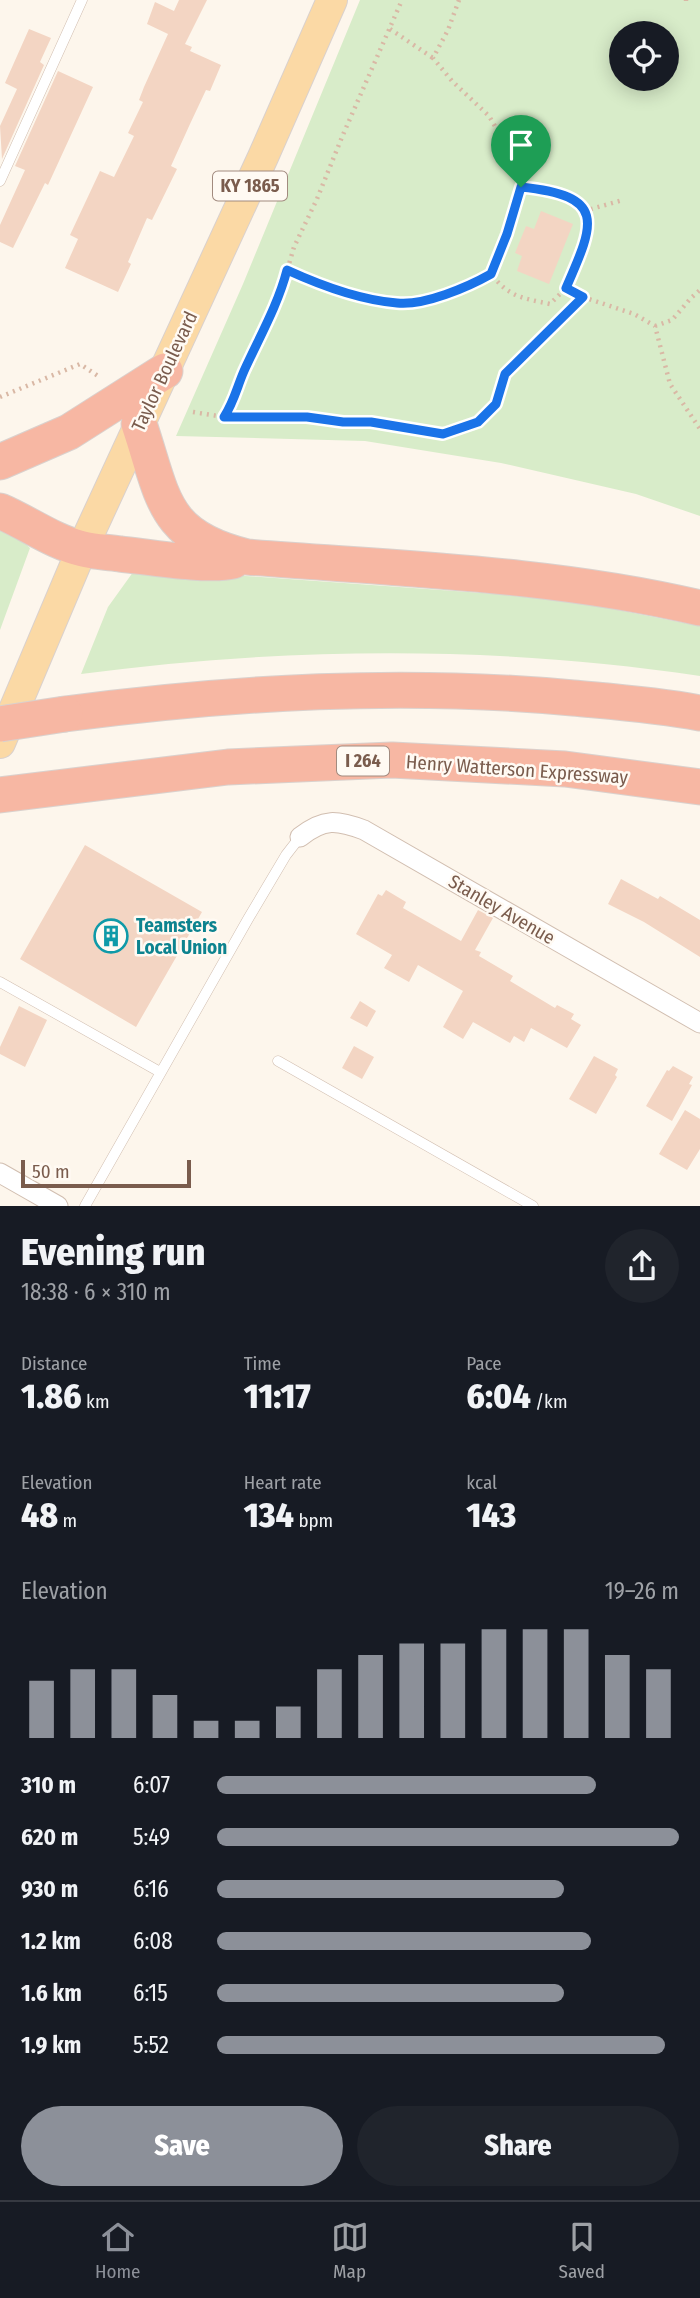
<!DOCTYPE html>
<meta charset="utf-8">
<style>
body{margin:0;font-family:"Fira Sans Condensed",sans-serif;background:#20242c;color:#f1f3f6;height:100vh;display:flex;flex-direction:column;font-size:26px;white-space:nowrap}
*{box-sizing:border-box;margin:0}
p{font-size:23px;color:#9ea1a6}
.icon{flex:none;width:38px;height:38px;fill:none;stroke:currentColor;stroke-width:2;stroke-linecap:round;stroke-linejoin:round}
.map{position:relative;height:1206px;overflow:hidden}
.drawer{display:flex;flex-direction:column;background:#171b24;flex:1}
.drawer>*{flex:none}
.buttons{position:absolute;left:609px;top:21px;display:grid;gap:14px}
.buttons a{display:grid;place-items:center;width:70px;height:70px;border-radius:50%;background:#171b24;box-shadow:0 4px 18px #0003;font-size:35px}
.scale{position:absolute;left:21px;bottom:18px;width:170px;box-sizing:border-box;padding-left:7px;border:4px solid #7a5c4d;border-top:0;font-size:19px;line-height:24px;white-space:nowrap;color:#7a5c4d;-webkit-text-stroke:5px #fffaf3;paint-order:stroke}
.pin{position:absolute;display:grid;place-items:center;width:60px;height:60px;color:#fff;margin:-72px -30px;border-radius:50% 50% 50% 0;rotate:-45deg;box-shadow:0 0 7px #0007}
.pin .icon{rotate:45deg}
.round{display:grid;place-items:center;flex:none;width:74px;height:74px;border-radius:37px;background:#20242c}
.head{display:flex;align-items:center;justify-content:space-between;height:119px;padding:0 21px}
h1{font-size:38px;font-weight:800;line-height:52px}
.metrics{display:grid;grid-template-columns:repeat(3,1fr);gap:10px;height:119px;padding:7px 21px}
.metrics div{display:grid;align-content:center}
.metrics b{font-size:35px;font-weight:800}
.metrics small{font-size:19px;font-weight:400}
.metrics p{font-size:19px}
.chart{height:196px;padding:14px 21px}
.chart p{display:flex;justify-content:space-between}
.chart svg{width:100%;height:126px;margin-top:7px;stroke:#8c9099;stroke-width:6}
.action{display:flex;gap:14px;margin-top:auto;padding:14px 21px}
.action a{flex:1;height:80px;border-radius:42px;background:#8c9099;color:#fff;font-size:28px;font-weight:800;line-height:80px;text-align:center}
.action a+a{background:#20242c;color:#f1f3f6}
ul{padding:0 21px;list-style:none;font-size:23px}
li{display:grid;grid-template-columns:112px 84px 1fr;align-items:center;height:52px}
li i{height:18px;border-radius:9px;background:#8c9099}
.dock{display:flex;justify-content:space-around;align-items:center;height:98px;border-top:2px solid #363941;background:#171b24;font-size:19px;color:#9ea1a6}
.dock a{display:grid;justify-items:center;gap:4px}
.dock .selected{color:#8c9099}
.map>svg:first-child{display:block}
.green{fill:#d8ecc9;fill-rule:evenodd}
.building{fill:#f3d5c3}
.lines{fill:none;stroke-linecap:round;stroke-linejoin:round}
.service-casing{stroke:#d1beb0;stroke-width:11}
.minor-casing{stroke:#d1beb0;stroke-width:21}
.primary-casing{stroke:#dad1cd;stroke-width:32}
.motorway-casing{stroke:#dad1cd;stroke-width:37}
.path{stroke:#d9b8a5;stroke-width:4.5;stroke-dasharray:2 5;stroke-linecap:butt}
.service{stroke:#fff;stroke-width:10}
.minor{stroke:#fff;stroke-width:19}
.primary{stroke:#fbd9a5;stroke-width:30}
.motorway{stroke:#f7b7a3;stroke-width:35}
.motorway-bridge-casing{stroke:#dad1cd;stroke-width:37;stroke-linecap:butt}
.motorway-bridge{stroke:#f7b7a3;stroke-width:35}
.route-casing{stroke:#fff;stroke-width:14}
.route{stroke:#1a73e8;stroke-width:9}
.labels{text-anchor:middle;stroke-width:5;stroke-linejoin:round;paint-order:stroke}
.shield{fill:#fffaf3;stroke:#a28b7f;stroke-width:2}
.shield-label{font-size:18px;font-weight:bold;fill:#7a5c4d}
.street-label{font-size:19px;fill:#7a5c4d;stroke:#fffaf3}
.culture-label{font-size:19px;font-weight:bold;fill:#0d838f;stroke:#fffaf3;text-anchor:start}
</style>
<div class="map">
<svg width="700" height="1206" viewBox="0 0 700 1206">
<rect width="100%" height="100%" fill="#fdf6ec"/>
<path class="green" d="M 360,0 L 700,0 L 700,516 L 636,494 L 501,463 L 365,441 L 176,436 L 243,284 ZM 621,33 L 667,33 L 667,79 L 621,79 Z
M 0,527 L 10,530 L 30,548 L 0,630 Z
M 136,568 L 496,594 L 582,603 L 700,626 L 700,676 C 494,645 286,647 81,674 L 108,607 Z"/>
<path class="building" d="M 179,0 L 207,0 L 185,44 L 192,47 L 190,51 L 221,65 L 210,91 L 206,90 L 190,124 L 171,166 L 177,169 L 152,220 L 147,218 L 128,262 L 131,264 L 118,292 L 65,268 L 78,239 L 70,235 L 100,171 L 114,177 L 134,136 L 128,133 L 143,102 L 139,100 L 144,87 L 168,34 L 147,24 L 155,2 L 174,11 Z
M 29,29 L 51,38 L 40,62 L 44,65 L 2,159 L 0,126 L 17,89 L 5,83 Z
M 58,71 L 93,87 L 48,185 L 45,183 L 13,248 L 0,242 L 0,225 L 25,170 L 15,166 Z
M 541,211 L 573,224 L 549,284 L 517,271 L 522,256 L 515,253 L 526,226 L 534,229 Z
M 85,845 L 202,912 L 136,1027 L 20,959 Z
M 621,879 L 658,899 L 660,896 L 700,920 L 700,957 L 644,922 L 608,904 Z
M 386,890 L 406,902 L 403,908 L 461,941 L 478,910 L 493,918 L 475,950 L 481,952 L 479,956 L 513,976 L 510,981 L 555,1008 L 557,1005 L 574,1014 L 571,1019 L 581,1025 L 567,1048 L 531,1028 L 524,1042 L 514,1036 L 510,1043 L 473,1022 L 463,1039 L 443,1027 L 463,991 L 418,965 L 409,982 L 384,968 L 392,955 L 356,934 L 378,894 L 382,896 Z
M 360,1001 L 376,1011 L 367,1027 L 350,1018 Z
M 19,1006 L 47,1020 L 25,1067 L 0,1054 L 0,1047 Z
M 354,1046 L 374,1057 L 362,1079 L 342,1068 Z
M 594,1056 L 618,1069 L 615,1075 L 617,1077 L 596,1114 L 569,1099 Z
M 673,1066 L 693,1077 L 689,1084 L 692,1085 L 672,1121 L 646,1106 L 667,1070 L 669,1071 Z
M 685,1110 L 700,1119 L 700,1149 L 687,1170 L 659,1154 Z"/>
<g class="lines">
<defs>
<path id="service" d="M 0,181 L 82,0
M 0,982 L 160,1072
M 278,1061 L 533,1206
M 85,1206 L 248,919 L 286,855 L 300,837"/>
<path id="minor" d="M 300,837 C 324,818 337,820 364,830 L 700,1023
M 0,1173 L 58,1206"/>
<path id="primary" d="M 0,743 L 82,549 L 263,157 L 332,0"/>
<path id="motorway" d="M 139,424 C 164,498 161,536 247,557 C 398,569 552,573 700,608
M 0,462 L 69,432 L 165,371
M 0,511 C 28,523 53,542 83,549 C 95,552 108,552 120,554 C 149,557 207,567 233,561
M 65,714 C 234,692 403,682 573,698 C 616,702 658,705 700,713
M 0,795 L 228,767 L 392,760 L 565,769 L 700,787"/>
</defs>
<use href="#service" class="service-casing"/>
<use href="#minor" class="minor-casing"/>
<use href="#primary" class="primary-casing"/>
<use href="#motorway" class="motorway-casing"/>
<path class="path" d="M 459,0 L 448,30 L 433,58 L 452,81 L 489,116 L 504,142 L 521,187 L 552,190 L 577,200 L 589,221 L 586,239 L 566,288 L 550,304 C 522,298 509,297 491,274
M 686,1 L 686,0
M 390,29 L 433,58
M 584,211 L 623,200
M 287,270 C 322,286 359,300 397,303 C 424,306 468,287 491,274 L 507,234 L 521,187
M 566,288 L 583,297
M 655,326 L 672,320 L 691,298 L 700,290
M 0,397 L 80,364 L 101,378
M 193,412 L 224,417 L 307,417 L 343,423 L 371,423 L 443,434 L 478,422 L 496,404 L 505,374 L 583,297 L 634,314 L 655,326 L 670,384 L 700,429
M 224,417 L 232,405 L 242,375 L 282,288 L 294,247 L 317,199 L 342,137 L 402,0"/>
<use href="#service" class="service"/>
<use href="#minor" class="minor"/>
<use href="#primary" class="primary"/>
<use href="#motorway" class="motorway"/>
<defs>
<path id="motorway-bridge" d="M 0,724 L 65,714"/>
</defs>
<use href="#motorway-bridge" class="motorway-bridge-casing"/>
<use href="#motorway-bridge" class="motorway-bridge"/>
</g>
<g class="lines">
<defs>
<path id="route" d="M 521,187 C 607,196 595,222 566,288 L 583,297 L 505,374 L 496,404 L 478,422 L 443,434 L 371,422 L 343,422 L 307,417 L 224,417 C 234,402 237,387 244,371 C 259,338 278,305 287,270 C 322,286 359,300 397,303 C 424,306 468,287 491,274 L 507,234 Z"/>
</defs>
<use href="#route" class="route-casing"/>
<use href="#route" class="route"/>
</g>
<defs>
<symbol id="building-ring" viewBox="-11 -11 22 22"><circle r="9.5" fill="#fffaf3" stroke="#0f9aa8" stroke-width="1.5"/><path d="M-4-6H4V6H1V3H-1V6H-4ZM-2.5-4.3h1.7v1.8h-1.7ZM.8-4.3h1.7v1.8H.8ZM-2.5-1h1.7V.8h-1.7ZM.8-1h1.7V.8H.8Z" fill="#0f9aa8"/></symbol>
</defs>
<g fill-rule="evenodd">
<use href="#building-ring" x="92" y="917" width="38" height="38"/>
</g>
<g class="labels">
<g class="shield">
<rect x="213" y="171.5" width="74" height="29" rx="5"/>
<rect x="337" y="746.5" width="52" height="29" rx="5"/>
</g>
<g class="shield-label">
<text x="250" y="192">KY 1865</text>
<text x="363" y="767">I 264</text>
</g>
<g class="street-label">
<text transform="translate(164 371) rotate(-65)" y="7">Taylor Boulevard</text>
<text transform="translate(517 769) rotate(4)" y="7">Henry Watterson Expressway</text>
<text transform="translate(502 909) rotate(30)" y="7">Stanley Avenue</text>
</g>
<g class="culture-label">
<text x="136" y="932">Teamsters<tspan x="136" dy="22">Local Union</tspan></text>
</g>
</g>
</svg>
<div class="buttons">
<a><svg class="icon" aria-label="locate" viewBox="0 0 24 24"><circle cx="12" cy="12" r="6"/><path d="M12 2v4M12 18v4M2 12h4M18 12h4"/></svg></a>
</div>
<div class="scale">50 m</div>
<div class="pin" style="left:521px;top:187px;background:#1e9e55"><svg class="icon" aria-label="arrive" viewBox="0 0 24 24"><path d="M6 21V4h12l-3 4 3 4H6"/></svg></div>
</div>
<section class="drawer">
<div class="head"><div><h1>Evening run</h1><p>18:38 · 6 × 310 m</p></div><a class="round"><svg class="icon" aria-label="share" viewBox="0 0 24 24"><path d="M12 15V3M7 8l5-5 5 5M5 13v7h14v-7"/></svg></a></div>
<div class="metrics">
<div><p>Distance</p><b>1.86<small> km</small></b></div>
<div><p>Time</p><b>11:17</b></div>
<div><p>Pace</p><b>6:04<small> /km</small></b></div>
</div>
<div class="metrics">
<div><p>Elevation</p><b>48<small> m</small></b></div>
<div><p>Heart rate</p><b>134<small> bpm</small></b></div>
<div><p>kcal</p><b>143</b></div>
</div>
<div class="chart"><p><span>Elevation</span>19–26 m</p>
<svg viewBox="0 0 160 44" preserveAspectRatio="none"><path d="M5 44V24M15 44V20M25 44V20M35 44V29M45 44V38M55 44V38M65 44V33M75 44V20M85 44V15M95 44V11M105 44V11M115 44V6M125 44V6M135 44V6M145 44V15M155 44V20"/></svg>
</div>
<ul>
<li><b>310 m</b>6:07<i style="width:82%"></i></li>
<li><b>620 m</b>5:49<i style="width:100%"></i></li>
<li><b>930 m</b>6:16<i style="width:75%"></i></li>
<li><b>1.2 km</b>6:08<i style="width:81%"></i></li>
<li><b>1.6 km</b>6:15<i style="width:75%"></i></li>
<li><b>1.9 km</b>5:52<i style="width:97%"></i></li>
</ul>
<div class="action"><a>Save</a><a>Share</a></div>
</section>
<nav class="dock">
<a class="selected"><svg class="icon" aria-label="home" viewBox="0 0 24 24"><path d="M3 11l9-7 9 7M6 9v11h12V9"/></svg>Home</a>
<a><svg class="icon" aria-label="map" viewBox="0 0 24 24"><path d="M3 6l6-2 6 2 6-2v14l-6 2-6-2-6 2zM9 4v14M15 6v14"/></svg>Map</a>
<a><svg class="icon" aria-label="saved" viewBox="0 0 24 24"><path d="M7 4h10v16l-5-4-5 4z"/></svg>Saved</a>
</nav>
